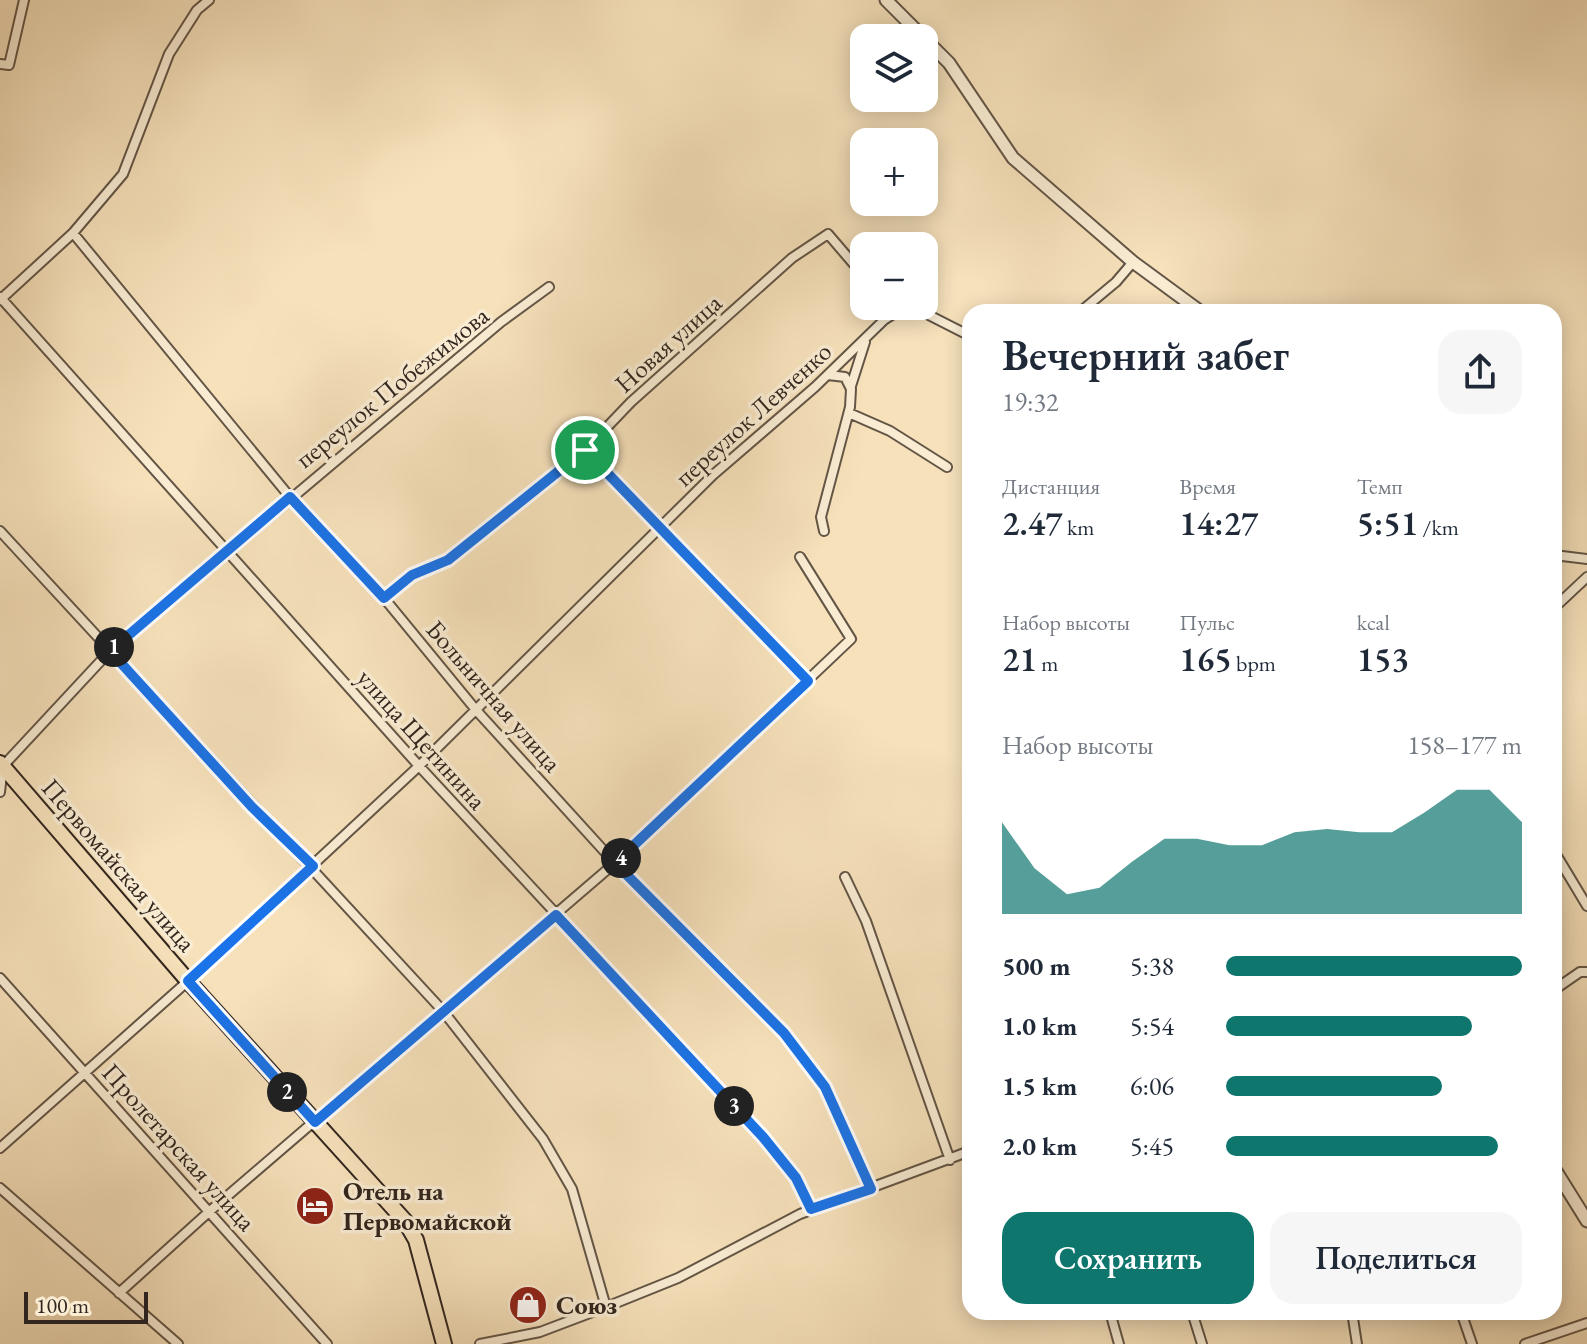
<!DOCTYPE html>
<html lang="ru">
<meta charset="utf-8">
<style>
body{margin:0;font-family:"EB Garamond",serif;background:#f6f6f7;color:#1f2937;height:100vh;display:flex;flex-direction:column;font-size:30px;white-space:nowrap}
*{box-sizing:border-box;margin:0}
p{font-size:26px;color:#747a83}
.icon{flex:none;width:44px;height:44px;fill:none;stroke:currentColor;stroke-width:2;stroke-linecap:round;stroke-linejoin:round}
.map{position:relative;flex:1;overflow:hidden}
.sheet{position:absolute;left:962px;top:304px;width:600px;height:1016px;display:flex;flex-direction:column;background:#fff;border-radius:24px;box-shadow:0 4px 20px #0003}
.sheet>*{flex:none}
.tools{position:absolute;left:850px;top:24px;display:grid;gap:16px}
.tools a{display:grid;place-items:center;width:88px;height:88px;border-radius:16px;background:#fff;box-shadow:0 4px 20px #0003;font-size:40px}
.scale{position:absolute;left:24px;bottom:20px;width:124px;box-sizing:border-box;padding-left:8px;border:4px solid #32261f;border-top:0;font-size:22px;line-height:28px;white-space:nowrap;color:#32261f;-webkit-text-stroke:6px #f9ecd3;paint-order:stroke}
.pin{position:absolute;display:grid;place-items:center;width:68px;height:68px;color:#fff;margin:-34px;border:4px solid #fff;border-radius:50%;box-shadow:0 2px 8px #0007}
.km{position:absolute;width:40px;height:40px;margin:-20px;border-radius:50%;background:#222;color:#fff;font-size:22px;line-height:40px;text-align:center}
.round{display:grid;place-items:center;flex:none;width:84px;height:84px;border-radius:24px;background:#f6f6f7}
.head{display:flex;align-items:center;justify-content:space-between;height:136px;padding:0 40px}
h1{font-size:44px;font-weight:600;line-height:60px}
.stats{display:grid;grid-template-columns:repeat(3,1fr);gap:12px;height:136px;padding:8px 40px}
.stats div{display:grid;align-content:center}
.stats b{font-size:34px;font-weight:600}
.stats small{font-size:22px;font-weight:400}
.stats p{font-size:22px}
.chart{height:224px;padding:16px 40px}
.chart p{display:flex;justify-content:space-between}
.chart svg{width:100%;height:144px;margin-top:8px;fill:#0f766e;opacity:.7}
.action{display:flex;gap:16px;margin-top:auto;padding:16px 40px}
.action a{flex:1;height:92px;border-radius:24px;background:#0f766e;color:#fff;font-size:32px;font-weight:600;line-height:92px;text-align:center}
.action a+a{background:#f6f6f7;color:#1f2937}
ul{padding:0 40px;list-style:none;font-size:26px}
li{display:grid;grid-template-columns:128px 96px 1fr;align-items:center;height:60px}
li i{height:20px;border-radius:10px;background:#0f766e}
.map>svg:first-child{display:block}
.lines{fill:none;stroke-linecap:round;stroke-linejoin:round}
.minor-casing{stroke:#635546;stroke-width:12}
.tertiary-casing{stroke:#635546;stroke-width:15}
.primary-casing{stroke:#32261f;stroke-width:18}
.minor{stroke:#f9ecd3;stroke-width:8}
.tertiary{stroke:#f9ecd3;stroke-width:11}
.primary{stroke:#f6e1bb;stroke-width:14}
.route-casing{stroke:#fff;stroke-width:16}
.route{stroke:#1a73e8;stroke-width:10}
.labels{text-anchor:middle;stroke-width:7;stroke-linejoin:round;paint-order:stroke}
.street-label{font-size:26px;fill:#32261f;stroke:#f9ecd3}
.poi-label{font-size:26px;font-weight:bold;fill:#32261f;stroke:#f9ecd3;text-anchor:start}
</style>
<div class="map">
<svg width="1587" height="1344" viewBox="0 0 1587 1344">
<rect width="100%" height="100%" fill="#f6e1bb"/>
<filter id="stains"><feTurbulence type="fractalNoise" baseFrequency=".0025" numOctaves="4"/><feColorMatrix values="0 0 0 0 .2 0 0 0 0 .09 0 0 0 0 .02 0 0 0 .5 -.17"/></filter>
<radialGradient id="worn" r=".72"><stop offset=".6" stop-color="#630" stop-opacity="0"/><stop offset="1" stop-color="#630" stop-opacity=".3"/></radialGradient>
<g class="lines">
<defs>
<path id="minor" d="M 0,64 L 9,65 L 24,0
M 73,233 L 290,497 L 384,598 L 476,710 L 615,863 L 784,1033 L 825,1087 L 871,1189
M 0,297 L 419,766 L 763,1137 L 796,1178 L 811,1209
M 0,300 L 73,233 L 123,174 L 169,54 L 197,10 L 209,0
M 911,306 L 970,336
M 1080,312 L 1116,282 L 1133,262
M 851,386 L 865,342
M 849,413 L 890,431 L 947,467
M 585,450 L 808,681
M 0,531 L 443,1011 L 543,1139 L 572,1189 L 606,1307
M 824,531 L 821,517 L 850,407 L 851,389 L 845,377 L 828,375
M 1554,555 L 1587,559
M 384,598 L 412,575 L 448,560 L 585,450 L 631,402 L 792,258 L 828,234 L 864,276
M 1554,608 L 1587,577
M 0,792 L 3,766 L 110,651 L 501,322 L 549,287
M 1554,851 L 1587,906
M 845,877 L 866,921 L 950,1160
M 0,978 L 327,1344
M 1554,990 L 1580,972 L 1587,972
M 0,1148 L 188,981 L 419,766 L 713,475 L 815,387 L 884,320 L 906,306
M 0,1188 L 178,1344
M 119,1293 L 211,1210 L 615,863 L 851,639 L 800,557
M 1110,1312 L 1119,1344
M 1192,1312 L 1202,1344
M 1352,1312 L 1357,1344
M 1461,1312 L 1472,1344
M 480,1344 L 540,1332 L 606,1307 L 678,1278 L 800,1214 L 970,1151
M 1525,1344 L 1587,1323"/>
<path id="tertiary" d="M 886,0 L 949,63 L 1013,158 L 1133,262 L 1201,312
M 1554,1168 L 1587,1221"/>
<path id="primary" d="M 0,763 L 188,981 L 405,1221 L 416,1240 L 444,1344"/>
</defs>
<use href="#minor" class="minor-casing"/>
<use href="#tertiary" class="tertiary-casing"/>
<use href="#primary" class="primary-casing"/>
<use href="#minor" class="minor"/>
<use href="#tertiary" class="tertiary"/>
<use href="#primary" class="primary"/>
</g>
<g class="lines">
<defs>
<path id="route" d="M 585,450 L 808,681 L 615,863 L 784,1033 L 825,1087 L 871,1189 L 811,1209 L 796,1178 L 763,1137 L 556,915 L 315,1122 L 188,981 L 313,866 L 252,807 L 110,651 L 290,497 L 384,598 L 412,575 L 448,560 Z"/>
</defs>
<use href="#route" class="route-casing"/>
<use href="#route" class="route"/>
</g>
<defs>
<symbol id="hotel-disc" viewBox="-11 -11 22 22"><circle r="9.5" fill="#8f2418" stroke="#f9ecd3"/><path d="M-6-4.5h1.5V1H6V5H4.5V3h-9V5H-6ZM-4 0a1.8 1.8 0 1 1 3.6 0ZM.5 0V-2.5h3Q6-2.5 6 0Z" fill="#fff"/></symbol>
<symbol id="shop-disc" viewBox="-11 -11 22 22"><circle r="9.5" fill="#8f2418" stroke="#f9ecd3"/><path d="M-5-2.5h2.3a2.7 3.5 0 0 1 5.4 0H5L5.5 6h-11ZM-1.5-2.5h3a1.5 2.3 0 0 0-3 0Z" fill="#fff"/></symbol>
</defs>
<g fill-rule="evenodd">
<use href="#hotel-disc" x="293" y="1184" width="44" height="44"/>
<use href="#shop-disc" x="506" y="1283" width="44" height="44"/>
</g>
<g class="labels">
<g class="street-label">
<text transform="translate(668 343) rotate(-42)" y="9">Новая улица</text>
<text transform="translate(392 387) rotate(-39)" y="9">переулок Побежимова</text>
<text transform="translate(753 414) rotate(-42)" y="9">переулок Левченко</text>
<text transform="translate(494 696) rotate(49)" y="9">Больничная улица</text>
<text transform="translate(422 739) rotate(48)" y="9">улица Щетинина</text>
<text transform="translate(119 865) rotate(49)" y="9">Первомайская улица</text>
<text transform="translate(179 1147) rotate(48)" y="9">Пролетарская улица</text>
</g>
<g class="poi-label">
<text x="343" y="1200">Отель на<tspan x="343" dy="30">Первомайской</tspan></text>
<text x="556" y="1314">Союз</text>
</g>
</g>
<rect width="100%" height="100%" filter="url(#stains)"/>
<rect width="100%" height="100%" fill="url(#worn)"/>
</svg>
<div class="tools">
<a><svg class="icon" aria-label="layers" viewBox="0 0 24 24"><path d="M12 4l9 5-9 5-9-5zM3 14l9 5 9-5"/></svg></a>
<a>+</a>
<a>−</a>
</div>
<div class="scale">100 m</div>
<div class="pin" style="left:585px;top:450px;background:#1e9e55"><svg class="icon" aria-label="arrive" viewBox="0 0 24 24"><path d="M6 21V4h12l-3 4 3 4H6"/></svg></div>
<b class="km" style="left:114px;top:647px">1</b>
<b class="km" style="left:287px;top:1092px">2</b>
<b class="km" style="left:734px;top:1106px">3</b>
<b class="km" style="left:621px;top:858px">4</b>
<section class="sheet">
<div class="head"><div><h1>Вечерний забег</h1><p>19:32</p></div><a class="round"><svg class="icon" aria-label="share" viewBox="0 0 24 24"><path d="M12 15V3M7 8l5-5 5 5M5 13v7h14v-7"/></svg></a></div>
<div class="stats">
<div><p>Дистанция</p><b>2.47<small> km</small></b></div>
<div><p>Время</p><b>14:27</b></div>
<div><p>Темп</p><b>5:51<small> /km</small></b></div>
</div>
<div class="stats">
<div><p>Набор высоты</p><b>21<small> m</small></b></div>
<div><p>Пульс</p><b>165<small> bpm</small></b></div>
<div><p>kcal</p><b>153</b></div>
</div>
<div class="chart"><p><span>Набор высоты</span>158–177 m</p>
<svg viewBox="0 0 160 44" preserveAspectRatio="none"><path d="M0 44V16L10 30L20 38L30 36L40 28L50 21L60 21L70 23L80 23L90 19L100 18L110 19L120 19L130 13L140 6L150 6L160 16V44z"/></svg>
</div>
<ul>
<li><b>500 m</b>5:38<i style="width:100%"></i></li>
<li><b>1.0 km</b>5:54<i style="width:83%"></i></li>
<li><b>1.5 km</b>6:06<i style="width:73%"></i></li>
<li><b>2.0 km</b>5:45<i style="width:92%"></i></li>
</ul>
<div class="action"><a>Сохранить</a><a>Поделиться</a></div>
</section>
</div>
